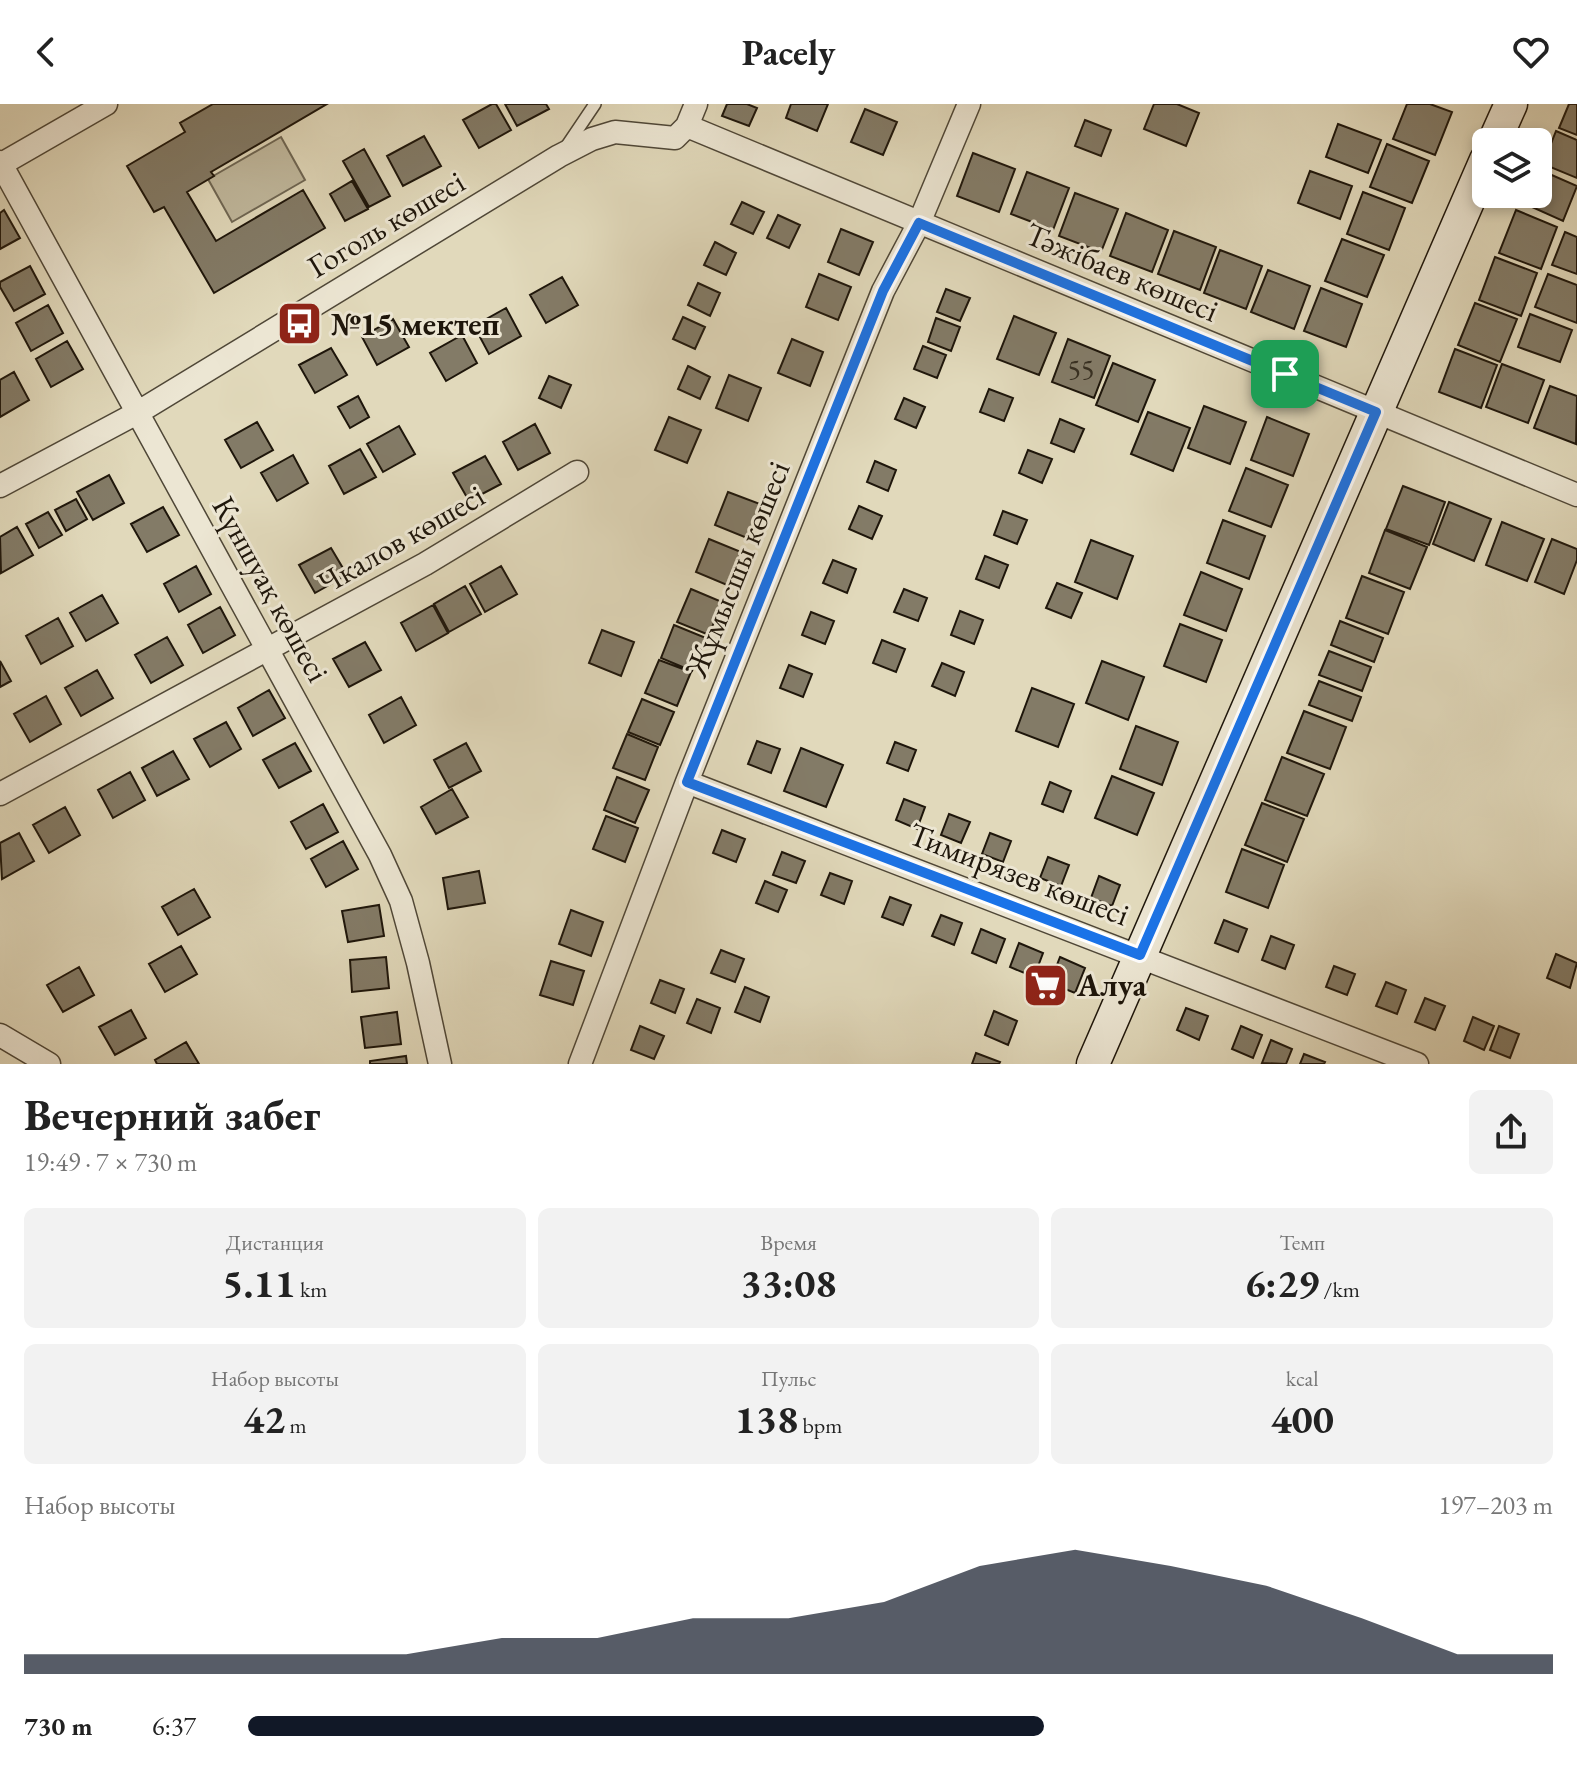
<!DOCTYPE html>
<html lang="ru">
<meta charset="utf-8">
<style>
body{margin:0;font-family:"EB Garamond",serif;background:#f2f2f2;color:#222;height:100vh;display:flex;flex-direction:column;font-size:30px;white-space:nowrap}
*{box-sizing:border-box;margin:0}
p{font-size:26px;color:#767676}
.icon{flex:none;width:44px;height:44px;fill:none;stroke:currentColor;stroke-width:2;stroke-linecap:round;stroke-linejoin:round}
.map{position:relative;height:960px;overflow:hidden}
.side{display:flex;flex-direction:column;background:#fff;flex:1}
.side>*{flex:none}
.fabs{position:absolute;left:1472px;top:24px;display:grid;gap:16px}
.fabs a{display:grid;place-items:center;width:80px;height:80px;border-radius:12px;background:#fff;box-shadow:0 4px 12px #0003;font-size:40px}
.pin{position:absolute;display:grid;place-items:center;width:68px;height:68px;color:#fff;margin:-34px;border-radius:16px;box-shadow:0 4px 12px #0006}
.round{display:grid;place-items:center;flex:none;width:84px;height:84px;border-radius:12px;background:#f2f2f2}
.summary{display:flex;align-items:center;justify-content:space-between;height:136px;padding:0 24px}
h1{font-size:44px;font-weight:700;line-height:60px}
.metrics{display:grid;grid-template-columns:repeat(3,1fr);gap:12px;height:136px;padding:8px 24px}
.metrics div{display:grid;align-content:center;border-radius:12px;background:#f2f2f2;text-align:center}
.metrics b{font-size:40px;font-weight:700}
.metrics small{font-size:22px;font-weight:400}
.metrics p{font-size:22px}
.chart{height:224px;padding:16px 24px}
.chart p{display:flex;justify-content:space-between}
.chart svg{width:100%;height:144px;margin-top:8px;fill:#111827;opacity:.7}
ul{padding:0 24px;list-style:none;font-size:26px}
li{display:grid;grid-template-columns:128px 96px 1fr;align-items:center;height:60px}
li i{height:20px;border-radius:10px;background:#111827}
header{display:flex;justify-content:space-between;align-items:center;height:104px;padding:0 24px;background:#fff;font-size:36px;font-weight:700}
.map>svg:first-child{display:block}
.green{fill:#c0b89d;stroke:#6f6754;stroke-width:2}
.building{fill:#837b67;stroke:#1e160b;stroke-width:2}
.lines{fill:none;stroke-linecap:round;stroke-linejoin:round}
.service-casing{stroke:#4f4737;stroke-width:14}
.minor-casing{stroke:#4f4737;stroke-width:25}
.secondary-casing{stroke:#1e160b;stroke-width:35}
.service{stroke:#ece6d3;stroke-width:11}
.minor{stroke:#ece6d3;stroke-width:22}
.secondary{stroke:#ece6d3;stroke-width:32}
.route-casing{stroke:#fff;stroke-width:16}
.route{stroke:#1a73e8;stroke-width:10}
.labels{text-anchor:middle;stroke-width:6;stroke-linejoin:round;paint-order:stroke}
.number-label{font-size:28px;fill:#372f22}
.street-label{font-size:32px;fill:#1e160b;stroke:#ece6d3}
.poi-label{font-size:32px;font-weight:bold;fill:#1e160b;stroke:#ece6d3;text-anchor:start}
</style>
<header><svg class="icon" aria-label="back" viewBox="0 0 24 24"><path d="M15 5l-7 7 7 7"/></svg>Pacely<svg class="icon" aria-label="heart" viewBox="0 0 24 24"><path d="M12 20l-8-8c-3-5 5-10 8-4 3-6 11-1 8 4z"/></svg></header>
<div class="map">
<svg width="1577" height="960" viewBox="0 0 1577 960">
<rect width="100%" height="100%" fill="#e1d9bb"/>
<filter id="stains"><feTurbulence type="fractalNoise" baseFrequency=".0025" numOctaves="4"/><feColorMatrix values="0 0 0 0 .2 0 0 0 0 .09 0 0 0 0 .02 0 0 0 .5 -.17"/></filter>
<radialGradient id="worn" r=".72"><stop offset=".6" stop-color="#630" stop-opacity="0"/><stop offset="1" stop-color="#630" stop-opacity=".3"/></radialGradient>
<path class="green" d="M 281,33 L 305,76 L 232,118 L 208,75 Z"/>
<path class="building" d="M 213,0 L 327,0 L 211,68 L 214,72 L 187,88 L 216,137 L 303,86 L 325,124 L 214,189 L 164,103 L 154,108 L 127,62 L 185,28 L 180,19 Z
M 492,0 L 496,0 L 511,26 L 479,44 L 463,16 Z
M 505,0 L 546,0 L 549,5 L 517,22 Z
M 727,0 L 747,0 L 757,4 L 749,22 L 722,12 Z
M 791,0 L 828,0 L 817,27 L 786,14 Z
M 1154,0 L 1177,0 L 1199,9 L 1186,42 L 1144,25 Z
M 1407,0 L 1430,0 L 1452,8 L 1435,51 L 1393,35 Z
M 1569,0 L 1577,0 L 1577,31 L 1559,24 Z
M 865,5 L 897,18 L 883,51 L 851,38 Z
M 1085,16 L 1111,26 L 1101,52 L 1075,42 Z
M 1338,20 L 1381,36 L 1368,69 L 1326,53 Z
M 1556,27 L 1577,36 L 1577,74 L 1543,60 Z
M 424,32 L 441,62 L 403,82 L 387,52 Z
M 1387,40 L 1429,57 L 1412,99 L 1370,83 Z
M 364,45 L 390,92 L 369,103 L 343,57 Z
M 973,49 L 1015,65 L 999,108 L 957,92 Z
M 1538,65 L 1577,82 L 1563,117 L 1521,98 L 1525,90 L 1538,90 Z
M 1310,67 L 1352,82 L 1340,115 L 1298,99 Z
M 1027,68 L 1069,84 L 1053,126 L 1011,110 Z
M 352,77 L 368,105 L 345,117 L 330,90 Z
M 1363,88 L 1405,104 L 1389,146 L 1347,130 Z
M 1075,89 L 1118,105 L 1101,148 L 1059,132 Z
M 742,98 L 764,108 L 753,130 L 731,120 Z
M 4,106 L 20,134 L 0,145 L 0,109 Z
M 1516,106 L 1557,123 L 1541,165 L 1499,149 Z
M 1126,109 L 1168,126 L 1152,168 L 1110,152 Z
M 778,111 L 800,121 L 789,144 L 767,134 Z
M 841,125 L 873,138 L 859,171 L 828,158 Z
M 1174,127 L 1216,143 L 1200,186 L 1158,170 Z
M 1565,128 L 1577,133 L 1577,170 L 1552,161 Z
M 1342,135 L 1384,151 L 1367,193 L 1325,177 Z
M 715,138 L 736,149 L 726,171 L 704,161 Z
M 1220,146 L 1262,162 L 1246,205 L 1204,189 Z
M 1495,153 L 1537,169 L 1521,212 L 1479,196 Z
M 30,162 L 45,190 L 14,207 L 0,183 L 0,178 Z
M 1268,166 L 1310,182 L 1294,225 L 1251,208 Z
M 819,170 L 851,183 L 838,216 L 806,203 Z
M 1548,170 L 1577,181 L 1577,219 L 1535,203 Z
M 562,173 L 578,201 L 546,219 L 530,191 Z
M 698,179 L 720,189 L 710,212 L 688,201 Z
M 1321,184 L 1362,200 L 1346,243 L 1304,227 Z
M 946,185 L 970,194 L 960,217 L 937,208 Z
M 1475,199 L 1517,215 L 1500,258 L 1458,241 Z
M 48,201 L 63,229 L 31,247 L 16,219 Z
M 506,204 L 521,232 L 489,250 L 474,222 Z
M 1530,210 L 1572,226 L 1560,258 L 1518,243 Z
M 1014,212 L 1056,229 L 1039,271 L 997,255 Z
M 683,213 L 705,223 L 695,245 L 673,235 Z
M 936,214 L 960,223 L 951,247 L 928,238 Z
M 393,215 L 409,243 L 377,261 L 362,233 Z
M 462,231 L 477,259 L 446,277 L 430,249 Z
M 792,235 L 823,248 L 810,282 L 778,269 Z
M 1068,235 L 1110,252 L 1094,294 L 1052,278 Z
M 67,237 L 83,265 L 51,283 L 36,255 Z
M 923,242 L 946,251 L 937,274 L 914,265 Z
M 331,244 L 347,271 L 315,289 L 299,261 Z
M 1455,245 L 1497,261 L 1481,304 L 1439,288 Z
M 1113,259 L 1155,276 L 1138,318 L 1096,301 Z
M 1502,260 L 1544,276 L 1528,319 L 1486,303 Z
M 688,262 L 710,273 L 700,295 L 678,285 Z
M 14,268 L 29,296 L 0,313 L 0,276 Z
M 729,271 L 761,284 L 748,317 L 716,304 Z
M 549,272 L 571,281 L 561,304 L 539,294 Z
M 1550,282 L 1577,292 L 1576,340 L 1534,324 Z
M 989,285 L 1013,294 L 1004,317 L 980,308 Z
M 358,292 L 369,313 L 350,324 L 338,303 Z
M 904,294 L 925,303 L 916,324 L 895,315 Z
M 1204,302 L 1246,318 L 1230,360 L 1188,344 Z
M 1148,308 L 1190,324 L 1173,367 L 1131,350 Z
M 669,313 L 701,326 L 687,359 L 655,346 Z
M 1267,313 L 1309,330 L 1293,372 L 1251,356 Z
M 1060,315 L 1084,325 L 1074,348 L 1051,339 Z
M 257,318 L 273,346 L 241,364 L 225,336 Z
M 535,320 L 550,349 L 518,366 L 503,338 Z
M 399,322 L 415,350 L 383,368 L 367,340 Z
M 360,345 L 376,373 L 344,390 L 329,362 Z
M 1028,346 L 1052,355 L 1042,379 L 1019,369 Z
M 293,351 L 308,379 L 277,397 L 261,369 Z
M 485,352 L 501,380 L 469,397 L 453,369 Z
M 875,357 L 896,366 L 888,387 L 867,378 Z
M 1246,364 L 1288,381 L 1271,423 L 1229,407 Z
M 109,371 L 124,399 L 93,416 L 77,388 Z
M 1403,382 L 1445,398 L 1429,441 L 1386,425 Z
M 728,388 L 760,400 L 747,434 L 715,421 Z
M 76,395 L 87,415 L 66,427 L 55,406 Z
M 1449,398 L 1491,415 L 1474,457 L 1433,440 Z
M 859,402 L 882,412 L 872,435 L 849,425 Z
M 163,403 L 179,431 L 147,448 L 131,420 Z
M 1003,407 L 1027,416 L 1017,440 L 994,431 Z
M 48,408 L 62,431 L 39,444 L 26,420 Z
M 1223,416 L 1265,432 L 1249,475 L 1207,459 Z
M 1502,418 L 1544,435 L 1527,477 L 1486,461 Z
M 17,423 L 33,451 L 1,469 L 0,433 Z
M 1385,426 L 1427,443 L 1410,485 L 1369,469 Z
M 709,435 L 741,448 L 727,481 L 696,468 Z
M 1552,435 L 1577,445 L 1577,456 L 1564,490 L 1535,478 Z
M 1091,436 L 1133,452 L 1117,495 L 1075,478 Z
M 331,444 L 347,471 L 315,489 L 299,461 Z
M 985,452 L 1008,461 L 999,484 L 976,475 Z
M 833,456 L 856,465 L 847,489 L 823,479 Z
M 196,462 L 211,490 L 179,508 L 164,480 Z
M 501,462 L 517,490 L 485,508 L 470,480 Z
M 1201,468 L 1242,485 L 1226,527 L 1184,511 Z
M 1362,472 L 1404,488 L 1388,530 L 1346,514 Z
M 1057,479 L 1082,489 L 1071,514 L 1046,504 Z
M 465,482 L 481,510 L 449,528 L 434,500 Z
M 691,485 L 722,498 L 709,531 L 677,518 Z
M 904,485 L 927,494 L 918,517 L 894,508 Z
M 102,491 L 118,519 L 86,537 L 70,509 Z
M 433,501 L 448,529 L 416,547 L 401,519 Z
M 220,503 L 235,531 L 203,549 L 188,521 Z
M 960,507 L 983,516 L 974,540 L 951,531 Z
M 811,508 L 834,517 L 825,540 L 802,531 Z
M 58,514 L 73,542 L 41,560 L 26,532 Z
M 1340,517 L 1383,534 L 1374,558 L 1331,541 Z
M 1180,520 L 1222,536 L 1206,578 L 1164,562 Z
M 674,521 L 706,534 L 692,567 L 661,554 Z
M 602,526 L 634,538 L 621,572 L 589,559 Z
M 167,533 L 183,561 L 151,579 L 135,551 Z
M 882,536 L 905,545 L 896,568 L 873,559 Z
M 365,538 L 381,566 L 349,583 L 333,555 Z
M 1329,547 L 1371,563 L 1362,587 L 1319,571 Z
M 659,556 L 691,568 L 677,602 L 645,589 Z
M 0,557 L 11,577 L 0,583 Z
M 1102,557 L 1144,573 L 1128,616 L 1086,599 Z
M 942,559 L 964,568 L 955,592 L 932,582 Z
M 789,561 L 812,570 L 803,593 L 780,584 Z
M 97,566 L 113,594 L 81,612 L 65,584 Z
M 1319,577 L 1361,593 L 1352,617 L 1309,601 Z
M 1032,584 L 1074,600 L 1058,643 L 1016,627 Z
M 269,586 L 285,614 L 253,632 L 238,604 Z
M 46,592 L 61,620 L 30,638 L 14,610 Z
M 401,593 L 416,621 L 384,639 L 369,611 Z
M 642,595 L 674,608 L 660,641 L 628,628 Z
M 1304,607 L 1346,623 L 1330,665 L 1287,649 Z
M 226,618 L 241,645 L 210,663 L 194,635 Z
M 1136,622 L 1178,638 L 1162,681 L 1120,665 Z
M 627,630 L 658,643 L 645,676 L 613,664 Z
M 757,637 L 780,645 L 771,669 L 748,660 Z
M 895,638 L 916,646 L 908,667 L 887,659 Z
M 295,639 L 311,667 L 279,684 L 263,656 Z
M 466,639 L 481,667 L 449,684 L 434,656 Z
M 801,644 L 843,661 L 826,703 L 784,687 Z
M 173,647 L 189,675 L 157,692 L 142,664 Z
M 1282,653 L 1324,670 L 1307,712 L 1265,696 Z
M 130,668 L 145,696 L 113,714 L 98,686 Z
M 1112,672 L 1154,689 L 1137,731 L 1095,714 Z
M 617,673 L 649,686 L 635,719 L 604,706 Z
M 1050,678 L 1071,687 L 1063,708 L 1042,700 Z
M 452,685 L 468,713 L 436,730 L 421,703 Z
M 904,695 L 925,703 L 917,725 L 896,716 Z
M 1262,699 L 1304,715 L 1287,758 L 1245,741 Z
M 323,700 L 338,728 L 306,745 L 291,718 Z
M 65,703 L 80,731 L 49,749 L 33,721 Z
M 949,710 L 970,718 L 961,739 L 941,731 Z
M 606,712 L 638,724 L 625,758 L 593,745 Z
M 722,726 L 745,735 L 736,758 L 713,749 Z
M 19,729 L 34,757 L 2,775 L 0,739 Z
M 990,729 L 1011,737 L 1003,758 L 982,750 Z
M 343,737 L 358,765 L 326,783 L 311,755 Z
M 1242,745 L 1284,761 L 1268,804 L 1226,788 Z
M 782,748 L 805,757 L 796,779 L 773,771 Z
M 1048,753 L 1069,761 L 1061,782 L 1040,774 Z
M 479,767 L 485,799 L 448,805 L 443,774 Z
M 830,769 L 852,777 L 844,800 L 821,791 Z
M 1099,772 L 1120,781 L 1112,802 L 1091,794 Z
M 765,777 L 787,786 L 778,808 L 756,799 Z
M 194,785 L 210,813 L 178,831 L 162,803 Z
M 890,793 L 911,801 L 903,821 L 882,813 Z
M 379,801 L 384,832 L 348,838 L 342,807 Z
M 571,806 L 603,818 L 591,852 L 559,840 Z
M 941,811 L 962,819 L 954,841 L 932,832 Z
M 1224,816 L 1247,825 L 1238,848 L 1215,839 Z
M 981,825 L 1005,835 L 996,859 L 972,849 Z
M 1271,832 L 1294,841 L 1285,865 L 1262,856 Z
M 1019,839 L 1043,849 L 1034,873 L 1010,863 Z
M 181,842 L 197,870 L 165,888 L 149,860 Z
M 721,846 L 744,855 L 735,878 L 711,869 Z
M 1556,850 L 1577,859 L 1570,884 L 1547,874 Z
M 386,853 L 389,884 L 352,888 L 350,856 Z
M 1060,853 L 1085,864 L 1075,889 L 1050,879 Z
M 551,857 L 584,867 L 573,901 L 540,891 Z
M 1334,862 L 1355,870 L 1347,891 L 1326,883 Z
M 79,863 L 94,891 L 63,908 L 47,881 Z
M 660,876 L 684,885 L 675,909 L 651,899 Z
M 1386,878 L 1406,886 L 1397,910 L 1376,902 Z
M 745,883 L 769,893 L 760,918 L 735,908 Z
M 1425,894 L 1445,902 L 1435,926 L 1415,918 Z
M 697,895 L 720,904 L 711,929 L 687,919 Z
M 1186,904 L 1208,912 L 1199,936 L 1177,926 Z
M 131,906 L 146,934 L 115,951 L 99,923 Z
M 994,907 L 1017,917 L 1008,941 L 985,931 Z
M 397,908 L 401,940 L 365,944 L 361,913 Z
M 1473,913 L 1494,922 L 1484,946 L 1464,937 Z
M 640,922 L 664,932 L 654,955 L 631,946 Z
M 1241,922 L 1262,931 L 1253,954 L 1232,945 Z
M 1499,922 L 1519,930 L 1510,954 L 1490,946 Z
M 1271,936 L 1292,945 L 1286,960 L 1262,959 Z
M 186,938 L 199,960 L 157,960 L 155,956 Z
M 976,949 L 1000,958 L 999,960 L 972,960 Z
M 1304,950 L 1325,958 L 1324,960 L 1300,960 Z
M 406,952 L 407,960 L 370,960 L 370,957 Z"/>
<g class="lines">
<defs>
<path id="service" d="M 566,43 L 595,0"/>
<path id="minor" d="M 687,22 L 1577,391
M 0,58 L 380,751 L 401,797 L 418,859 L 440,960
M 0,61 L 106,0
M 0,382 L 137,309 L 559,52 L 592,35 L 615,28 L 675,34 L 687,22 L 696,0
M 687,678 L 1417,960
M 0,690 L 425,460 L 577,368
M 0,931 L 49,960
M 580,960 L 687,678 L 883,187 L 919,119 L 969,0"/>
<path id="secondary" d="M 1494,38 L 1511,0
M 1093,960 L 1486,56"/>
</defs>
<use href="#service" class="service-casing"/>
<use href="#minor" class="minor-casing"/>
<use href="#secondary" class="secondary-casing"/>
<use href="#service" class="service"/>
<use href="#minor" class="minor"/>
<use href="#secondary" class="secondary"/>
</g>
<g class="lines">
<defs>
<path id="route" d="M 919,119 L 1376,308 L 1140,851 L 687,678 L 883,187 Z"/>
</defs>
<use href="#route" class="route-casing"/>
<use href="#route" class="route"/>
</g>
<defs>
<symbol id="bus-square" viewBox="-11 -11 22 22"><rect x="-9" y="-9" width="18" height="18" rx="4" fill="#8f2418" stroke="#ece6d3"/><path d="M-5-6H5V4H4V6H2V4H-2V6H-4V4H-5ZM-3.5-4V0h7V-4ZM-3.5 1.2v1.5H-2V1.2ZM2 1.2v1.5H3.5V1.2Z" fill="#fff"/></symbol>
<symbol id="supermarket-square" viewBox="-11 -11 22 22"><rect x="-9" y="-9" width="18" height="18" rx="4" fill="#8f2418" stroke="#ece6d3"/><path d="M-6-5.5h2.5l.6 2H6L4.5 2H-2.5L-4.4-4H-6ZM-1.5 3.2a1.3 1.3 0 1 0 .1 0ZM3 3.2a1.3 1.3 0 1 0 .1 0Z" fill="#fff"/></symbol>
</defs>
<g fill-rule="evenodd">
<use href="#bus-square" x="274" y="194" width="51" height="51"/>
<use href="#supermarket-square" x="1020" y="856" width="51" height="51"/>
</g>
<g class="labels">
<g class="number-label">
<text x="1081" y="275">55</text>
</g>
<g class="street-label">
<text transform="translate(386 120) rotate(-31)" y="11">Гоголь көшесі</text>
<text transform="translate(1122 168) rotate(23)" y="11">Тәжібаев көшесі</text>
<text transform="translate(401 435) rotate(-30)" y="11">Чкалов көшесі</text>
<text transform="translate(737 465) rotate(-68)" y="11">Жұмысшы көшесі</text>
<text transform="translate(271 485) rotate(61)" y="11">Күншуақ көшесі</text>
<text transform="translate(1019 770) rotate(21)" y="11">Тимирязев көшесі</text>
</g>
<g class="poi-label">
<text x="331" y="231">№15 мектеп</text>
<text x="1077" y="892">Алуа</text>
</g>
</g>
<rect width="100%" height="100%" filter="url(#stains)"/>
<rect width="100%" height="100%" fill="url(#worn)"/>
</svg>
<div class="fabs">
<a><svg class="icon" aria-label="layers" viewBox="0 0 24 24"><path d="M12 4l9 5-9 5-9-5zM3 14l9 5 9-5"/></svg></a>
</div>
<div class="pin" style="left:1285px;top:270px;background:#1e9e55"><svg class="icon" aria-label="arrive" viewBox="0 0 24 24"><path d="M6 21V4h12l-3 4 3 4H6"/></svg></div>
</div>
<section class="side">
<div class="summary"><div><h1>Вечерний забег</h1><p>19:49 · 7 × 730 m</p></div><a class="round"><svg class="icon" aria-label="share" viewBox="0 0 24 24"><path d="M12 15V3M7 8l5-5 5 5M5 13v7h14v-7"/></svg></a></div>
<div class="metrics">
<div><p>Дистанция</p><b>5.11<small> km</small></b></div>
<div><p>Время</p><b>33:08</b></div>
<div><p>Темп</p><b>6:29<small> /km</small></b></div>
</div>
<div class="metrics">
<div><p>Набор высоты</p><b>42<small> m</small></b></div>
<div><p>Пульс</p><b>138<small> bpm</small></b></div>
<div><p>kcal</p><b>400</b></div>
</div>
<div class="chart"><p><span>Набор высоты</span>197–203 m</p>
<svg viewBox="0 0 160 44" preserveAspectRatio="none"><path d="M0 44V38L10 38L20 38L30 38L40 38L50 33L60 33L70 27L80 27L90 22L100 11L110 6L120 11L130 17L140 27L150 38L160 38V44z"/></svg>
</div>
<ul>
<li><b>730 m</b>6:37<i style="width:61%"></i></li>
</ul>
</section>
